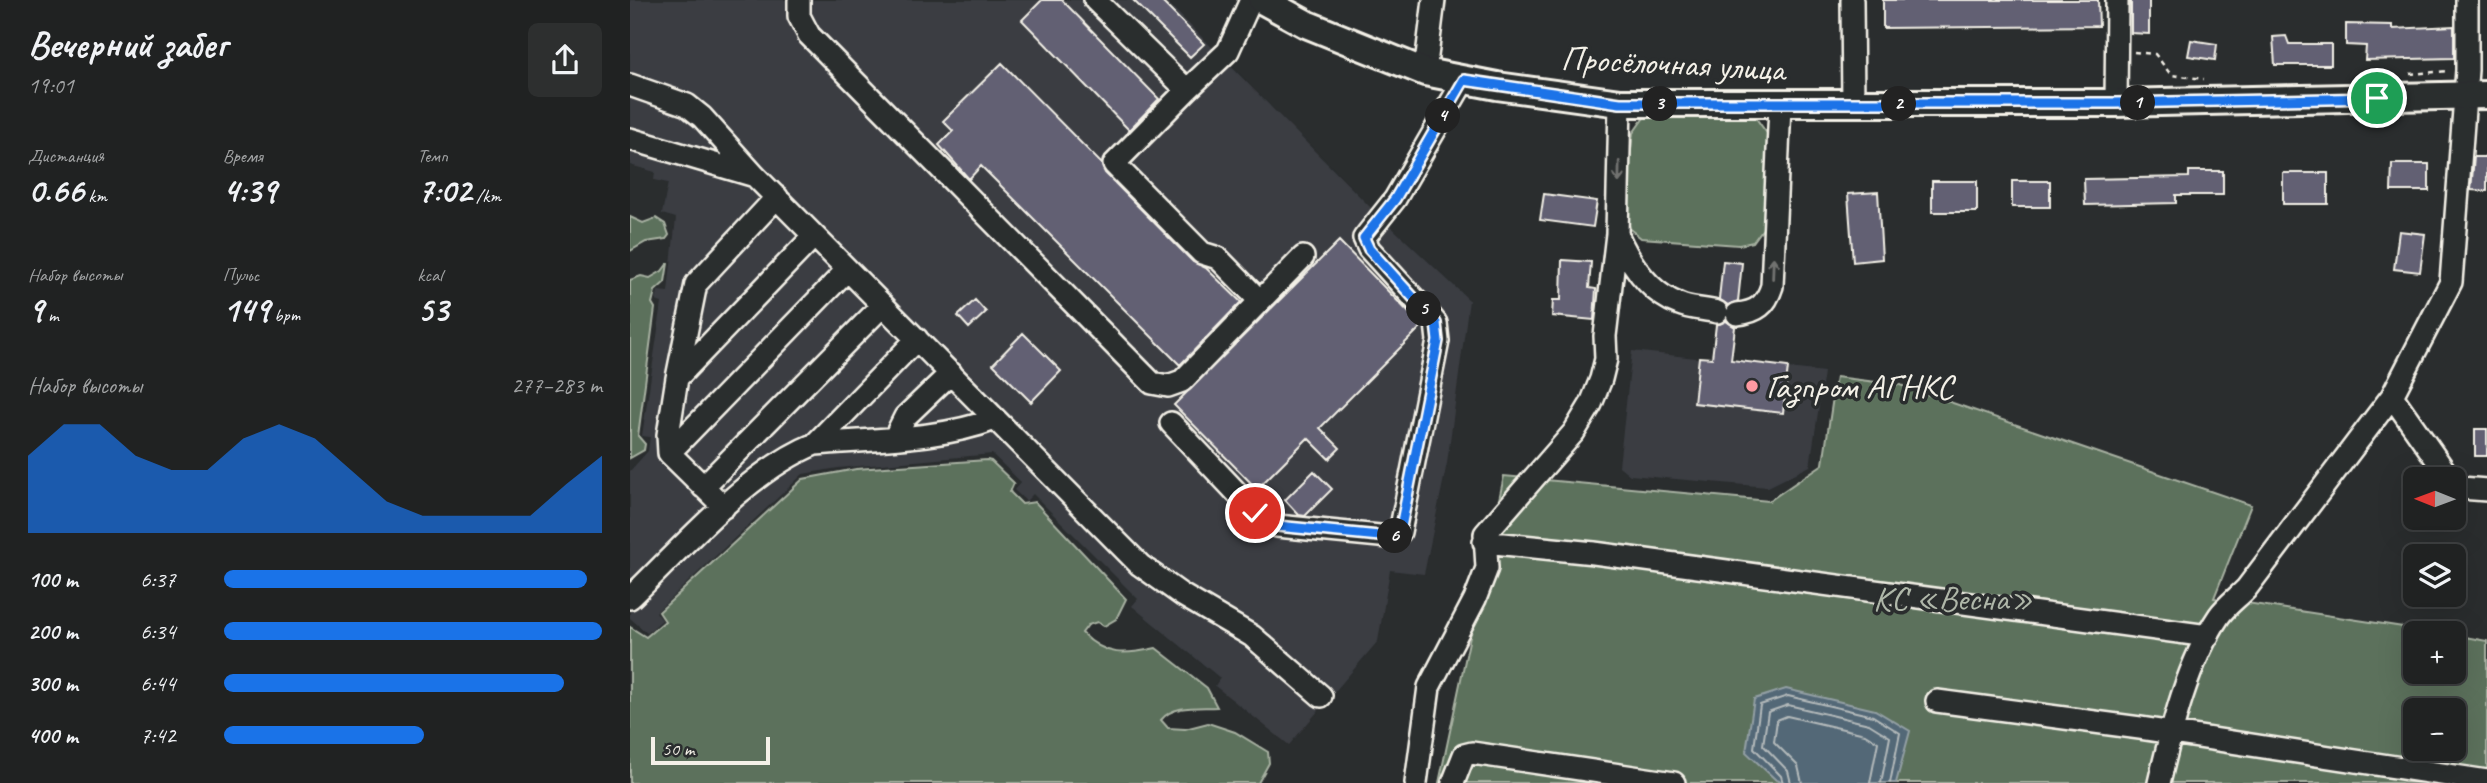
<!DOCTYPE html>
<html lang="ru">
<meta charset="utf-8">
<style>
body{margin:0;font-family:Caveat,sans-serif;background:#2d2f2f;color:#f1f3f6;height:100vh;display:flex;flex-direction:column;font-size:26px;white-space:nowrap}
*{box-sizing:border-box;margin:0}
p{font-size:23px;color:#a2a4a5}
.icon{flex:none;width:38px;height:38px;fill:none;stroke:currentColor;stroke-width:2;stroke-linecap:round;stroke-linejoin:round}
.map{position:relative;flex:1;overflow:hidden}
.panel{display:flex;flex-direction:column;background:#202222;width:630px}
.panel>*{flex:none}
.needle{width:46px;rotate:271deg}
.tools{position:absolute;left:1773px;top:467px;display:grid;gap:14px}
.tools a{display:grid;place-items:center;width:63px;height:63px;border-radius:10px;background:#202222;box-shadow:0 7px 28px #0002,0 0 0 2px #3d3f40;font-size:35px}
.scale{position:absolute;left:21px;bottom:18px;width:119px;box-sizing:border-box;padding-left:7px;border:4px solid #f4f1e8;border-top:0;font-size:19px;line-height:24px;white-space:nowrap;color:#f4f1e8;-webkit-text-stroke:5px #2a2d2e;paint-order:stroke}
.pin{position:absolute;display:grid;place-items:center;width:60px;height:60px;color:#fff;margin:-30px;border:4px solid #fff;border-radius:50%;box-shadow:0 2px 7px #0007}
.km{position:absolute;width:35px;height:35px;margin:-18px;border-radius:50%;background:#222;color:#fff;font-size:19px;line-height:35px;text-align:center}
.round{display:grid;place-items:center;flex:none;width:74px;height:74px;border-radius:10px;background:#2d2f2f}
.summary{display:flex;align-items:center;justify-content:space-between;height:119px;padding:0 28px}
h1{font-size:38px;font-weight:600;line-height:52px}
.figures{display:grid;grid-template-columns:repeat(3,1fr);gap:10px;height:119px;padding:7px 28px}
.figures div{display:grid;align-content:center}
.figures b{font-size:35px;font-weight:600}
.figures small{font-size:19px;font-weight:400}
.figures p{font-size:19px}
.chart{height:196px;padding:14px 28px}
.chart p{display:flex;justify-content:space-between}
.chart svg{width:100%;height:126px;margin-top:7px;fill:#1a73e8;opacity:.7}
ul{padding:0 28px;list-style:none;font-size:23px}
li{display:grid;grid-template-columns:112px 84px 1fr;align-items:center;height:52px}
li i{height:18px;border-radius:9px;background:#1a73e8}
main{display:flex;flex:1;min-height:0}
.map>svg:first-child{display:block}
.built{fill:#3b3d43}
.green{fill:#5b715c;stroke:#a8b1a2;stroke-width:2;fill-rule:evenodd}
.water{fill:#536877;stroke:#939fa4;stroke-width:2}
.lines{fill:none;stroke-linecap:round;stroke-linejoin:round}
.shore{stroke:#b4babb;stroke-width:2}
.building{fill:#626173;stroke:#f4f1e8;stroke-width:2}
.minor-casing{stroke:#f4f1e8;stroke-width:26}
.major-casing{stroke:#f4f1e8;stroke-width:32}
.path{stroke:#f4f1e8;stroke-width:2.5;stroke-dasharray:5 5;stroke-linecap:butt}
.minor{stroke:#2a2d2e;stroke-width:21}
.major{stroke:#2a2d2e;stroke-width:26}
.oneway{stroke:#71726f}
.route-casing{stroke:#fff;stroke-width:14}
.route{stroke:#1a73e8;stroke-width:9}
.poi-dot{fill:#ff9aa2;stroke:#2a2d2e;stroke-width:2.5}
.labels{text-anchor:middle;stroke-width:7;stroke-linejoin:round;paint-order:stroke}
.street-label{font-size:35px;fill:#f4f1e8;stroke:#2a2d2e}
.poi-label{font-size:35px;fill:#f4f1e8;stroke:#2a2d2e;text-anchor:start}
.park-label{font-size:35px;fill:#afb7a9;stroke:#2a2d2e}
</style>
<main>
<section class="panel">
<div class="summary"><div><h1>Вечерний забег</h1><p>19:01</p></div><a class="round"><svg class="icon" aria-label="share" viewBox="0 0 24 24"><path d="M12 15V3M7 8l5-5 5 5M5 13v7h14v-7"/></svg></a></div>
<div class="figures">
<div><p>Дистанция</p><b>0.66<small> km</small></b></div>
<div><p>Время</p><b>4:39</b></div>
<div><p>Темп</p><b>7:02<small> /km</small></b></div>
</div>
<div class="figures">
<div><p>Набор высоты</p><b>9<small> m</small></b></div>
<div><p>Пульс</p><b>149<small> bpm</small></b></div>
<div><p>kcal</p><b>53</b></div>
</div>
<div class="chart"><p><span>Набор высоты</span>277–283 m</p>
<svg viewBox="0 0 160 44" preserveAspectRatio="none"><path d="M0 44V17L10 6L20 6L30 17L40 22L50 22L60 11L70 6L80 11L90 22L100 33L110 38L120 38L130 38L140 38L150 27L160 17V44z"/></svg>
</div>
<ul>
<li><b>100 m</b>6:37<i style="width:96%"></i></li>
<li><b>200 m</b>6:34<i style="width:100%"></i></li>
<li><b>300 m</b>6:44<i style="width:90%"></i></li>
<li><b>400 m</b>7:42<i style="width:53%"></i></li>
</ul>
</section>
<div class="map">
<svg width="1857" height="783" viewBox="0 0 1857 783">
<rect width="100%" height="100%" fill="#2a2d2e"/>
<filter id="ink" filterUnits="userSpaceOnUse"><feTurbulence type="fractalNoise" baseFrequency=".0143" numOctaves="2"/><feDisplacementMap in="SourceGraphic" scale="14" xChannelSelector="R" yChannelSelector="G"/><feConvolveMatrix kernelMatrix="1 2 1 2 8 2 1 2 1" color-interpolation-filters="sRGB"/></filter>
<g filter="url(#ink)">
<path class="built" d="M 0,0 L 535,0 L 740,207 L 839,300 L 817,463 L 794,574 L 760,570 L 748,641 L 659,745 L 585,686 L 590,678 L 502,606 L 508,599 L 403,494 L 396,501 L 384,490 L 391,482 L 362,454 L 208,468 L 173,474 L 26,612 L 32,620 L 17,633 L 0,618 L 0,471 L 18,451 L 20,437 L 12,436 L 32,303 L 26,301 L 28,291 L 38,292 L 46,218 L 32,214 L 38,183 L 24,180 L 25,172 L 0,165 Z
M 1002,351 L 1194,372 L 1180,466 L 1138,487 L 1000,475 L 989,466 Z"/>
<path class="green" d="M 1023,112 L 1123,114 L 1141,139 L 1137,223 L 1123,242 L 1109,245 L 1011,238 L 1001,230 L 994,213 L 1003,133 L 1013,119 Z
M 0,217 L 13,223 L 26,218 L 35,224 L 39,235 L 36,239 L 16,242 L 0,251 Z
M 38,263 L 35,282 L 25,291 L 22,303 L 25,308 L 8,436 L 15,444 L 14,450 L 0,458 L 0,280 L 11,276 L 20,278 L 32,271 Z
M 1206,377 L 1270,385 L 1621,505 L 1584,598 L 1812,633 L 1785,634 L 1785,672 L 1824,672 L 1824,635 L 1857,641 L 1857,783 L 809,783 L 874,476 L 1139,501 L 1193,464 ZM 1785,710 L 1824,710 L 1824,749 L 1785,749 Z
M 357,460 L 361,461 L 384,483 L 380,492 L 392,504 L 405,502 L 496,599 L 486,619 L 474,626 L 467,622 L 458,625 L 452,633 C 476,657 495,655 526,648 L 577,688 L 587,707 C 568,708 544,704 531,720 L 538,728 L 555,729 L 578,723 L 605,732 L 638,752 L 639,763 L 628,783 L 0,783 L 0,627 L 16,637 L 35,621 L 29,612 L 173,479 L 226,469 Z"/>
<path class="water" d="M 1156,689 L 1245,710 L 1280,731 L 1266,783 L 1157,783 L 1146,780 L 1116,752 L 1124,699 Z"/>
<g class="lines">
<path class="shore" d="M 1153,783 L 1151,776 L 1124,748 L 1130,705 L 1158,696 L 1243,716 L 1270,733 L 1260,783
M 1161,783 L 1158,771 L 1133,745 L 1138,712 L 1158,705 L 1239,724 L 1260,737 L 1251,783
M 1172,783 L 1168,766 L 1144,742 L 1147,720 L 1157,716 L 1235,734 L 1248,742 L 1240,783"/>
</g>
<path class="building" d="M 412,0 L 432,0 L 529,99 L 499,130 L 392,20 Z
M 503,0 L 530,0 L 574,44 L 560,57 Z
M 1253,0 L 1468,0 L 1469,26 L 1253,28 Z
M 1501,0 L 1519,0 L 1519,34 L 1501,33 Z
M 1716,24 L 1762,25 L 1762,29 L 1824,26 L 1824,58 L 1735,60 L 1736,46 L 1716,45 Z
M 1656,36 L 1659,44 L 1701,44 L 1701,65 L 1645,65 L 1643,37 Z
M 1561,40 L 1587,44 L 1585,60 L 1558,56 Z
M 372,63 L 471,163 L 475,173 L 563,262 L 576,268 L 611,302 L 550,365 L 351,166 L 339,179 L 309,145 L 323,131 L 313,121 Z
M 1844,157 L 1857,157 L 1857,191 L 1841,190 Z
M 1762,164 L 1799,164 L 1799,191 L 1761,191 Z
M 1559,171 L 1593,171 L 1593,195 L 1546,195 L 1546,203 L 1455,205 L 1454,179 L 1559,177 Z
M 1653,173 L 1698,173 L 1698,204 L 1653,204 Z
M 1302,181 L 1347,181 L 1347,212 L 1302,212 Z
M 1382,181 L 1420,181 L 1420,207 L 1382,207 Z
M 1248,192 L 1252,259 L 1223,262 L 1218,194 Z
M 914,194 L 967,201 L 963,227 L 910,220 Z
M 1769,231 L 1795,234 L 1790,272 L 1764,269 Z
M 709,241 L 792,326 L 690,428 L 710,448 L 699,459 L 678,438 L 627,489 L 544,405 Z
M 932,260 L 961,262 L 959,288 L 966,289 L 964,320 L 922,316 L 923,300 L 931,300 Z
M 1093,261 L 1112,263 L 1108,301 L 1098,305 L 1089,299 Z
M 345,300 L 356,312 L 339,328 L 328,316 Z
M 1096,321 L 1105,327 L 1101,360 L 1158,367 L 1153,413 L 1064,403 L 1069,357 L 1082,358 L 1086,325 Z
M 393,333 L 431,371 L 401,402 L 363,364 Z
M 1845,429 L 1857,429 L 1857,456 L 1845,456 Z
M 684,471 L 702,489 L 675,516 L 669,515 L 655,500 Z"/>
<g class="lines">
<defs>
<path id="minor" d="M 169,0 L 169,16 L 179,35 L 522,383 L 538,386 L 552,381 L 673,257
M 465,0 L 557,90 L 484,164 L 572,253 L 588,258 L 630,301
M 1222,0 L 1223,104
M 795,72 L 804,0
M 0,85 L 57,105 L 72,117 L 125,176 L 510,565 L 552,595 L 622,636 L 691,696
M 557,90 L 598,51 L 621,0
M 990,103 L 987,234 C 999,261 1019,293 1049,304 C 1060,309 1075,309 1087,312
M 1486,103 L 1487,0
M 0,139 L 125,176
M 1107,314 C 1127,312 1136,305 1142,286 L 1150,105
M 47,378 L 184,236
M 1762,396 L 1821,480
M 541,423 L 626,513 L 647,526 L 760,537 L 770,532 L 808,341 L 806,323 L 802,318 L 739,249 L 734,238 L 765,199 L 834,80
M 265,437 L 275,417 L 321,373
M 185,444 L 287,339
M 39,453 L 217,270
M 1824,482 L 1831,488 L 1857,490
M 73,487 L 253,305
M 94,507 L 39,453 L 38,435 L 47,378 L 66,284 L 147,197
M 854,542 L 964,553 L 1578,636
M 0,598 C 53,547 118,471 185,444 C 244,439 310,440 365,419
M 1307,701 L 1510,728 L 1857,781
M 786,783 L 799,687 L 845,599 L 857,568 L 855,534 L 944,432 L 961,404 L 971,379 L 976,359 L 975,336 L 987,234
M 823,783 L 834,755 L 842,753 L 1044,783
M 1529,783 C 1542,727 1557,664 1589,616 C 1596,606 1607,598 1616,589 L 1762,396 L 1821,282 L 1837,70 L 1837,0"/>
<path id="major" d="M 632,0 L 676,24 L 795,72 L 867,86 L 990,103 L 1486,103 L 1857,95"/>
</defs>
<use href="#minor" class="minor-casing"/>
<use href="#major" class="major-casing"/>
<path class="path" d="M 1504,52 L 1525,54 L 1541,75 L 1574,79
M 1780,74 L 1819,71"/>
<use href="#minor" class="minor"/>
<use href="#major" class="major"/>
</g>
<defs><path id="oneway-shaft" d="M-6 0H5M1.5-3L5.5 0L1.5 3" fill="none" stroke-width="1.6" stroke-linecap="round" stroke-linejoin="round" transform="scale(1.75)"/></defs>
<g class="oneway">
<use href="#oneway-shaft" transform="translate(989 172) rotate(91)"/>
<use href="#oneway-shaft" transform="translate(1143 268) rotate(-88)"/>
</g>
</g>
<g class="lines" filter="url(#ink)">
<defs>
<path id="route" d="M 625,513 L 647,526 L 760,537 L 770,532 L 808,341 L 806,323 L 802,318 L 739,249 L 734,238 L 765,199 L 834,80 L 990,103 L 1486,103 L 1747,98"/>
</defs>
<use href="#route" class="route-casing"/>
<use href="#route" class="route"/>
</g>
<circle class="poi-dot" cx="1122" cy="386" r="7"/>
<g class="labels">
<g class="street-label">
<text transform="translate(1043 63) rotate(3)" y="12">Просёлочная улица</text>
</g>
<g class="poi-label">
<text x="1136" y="398">Газпром АГНКС</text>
</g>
<g class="park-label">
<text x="1323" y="610">КС «Весна»</text>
</g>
</g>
</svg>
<div class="tools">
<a><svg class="needle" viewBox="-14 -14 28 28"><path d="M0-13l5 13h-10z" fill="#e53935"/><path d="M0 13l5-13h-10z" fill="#a2a4a5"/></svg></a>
<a><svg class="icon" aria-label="layers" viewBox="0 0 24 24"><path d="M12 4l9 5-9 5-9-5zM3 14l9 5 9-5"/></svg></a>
<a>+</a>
<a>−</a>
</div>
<div class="scale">50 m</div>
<div class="pin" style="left:1747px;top:98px;background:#1e9e55"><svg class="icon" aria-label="arrive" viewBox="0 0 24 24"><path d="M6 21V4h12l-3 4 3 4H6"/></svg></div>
<div class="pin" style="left:625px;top:513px;background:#d93025"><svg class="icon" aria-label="check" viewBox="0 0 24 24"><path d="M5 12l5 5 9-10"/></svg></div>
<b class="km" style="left:1508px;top:103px">1</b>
<b class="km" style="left:1269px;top:104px">2</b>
<b class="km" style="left:1030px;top:104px">3</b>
<b class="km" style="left:813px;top:116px">4</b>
<b class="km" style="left:794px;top:309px">5</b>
<b class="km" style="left:765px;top:536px">6</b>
</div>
</main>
